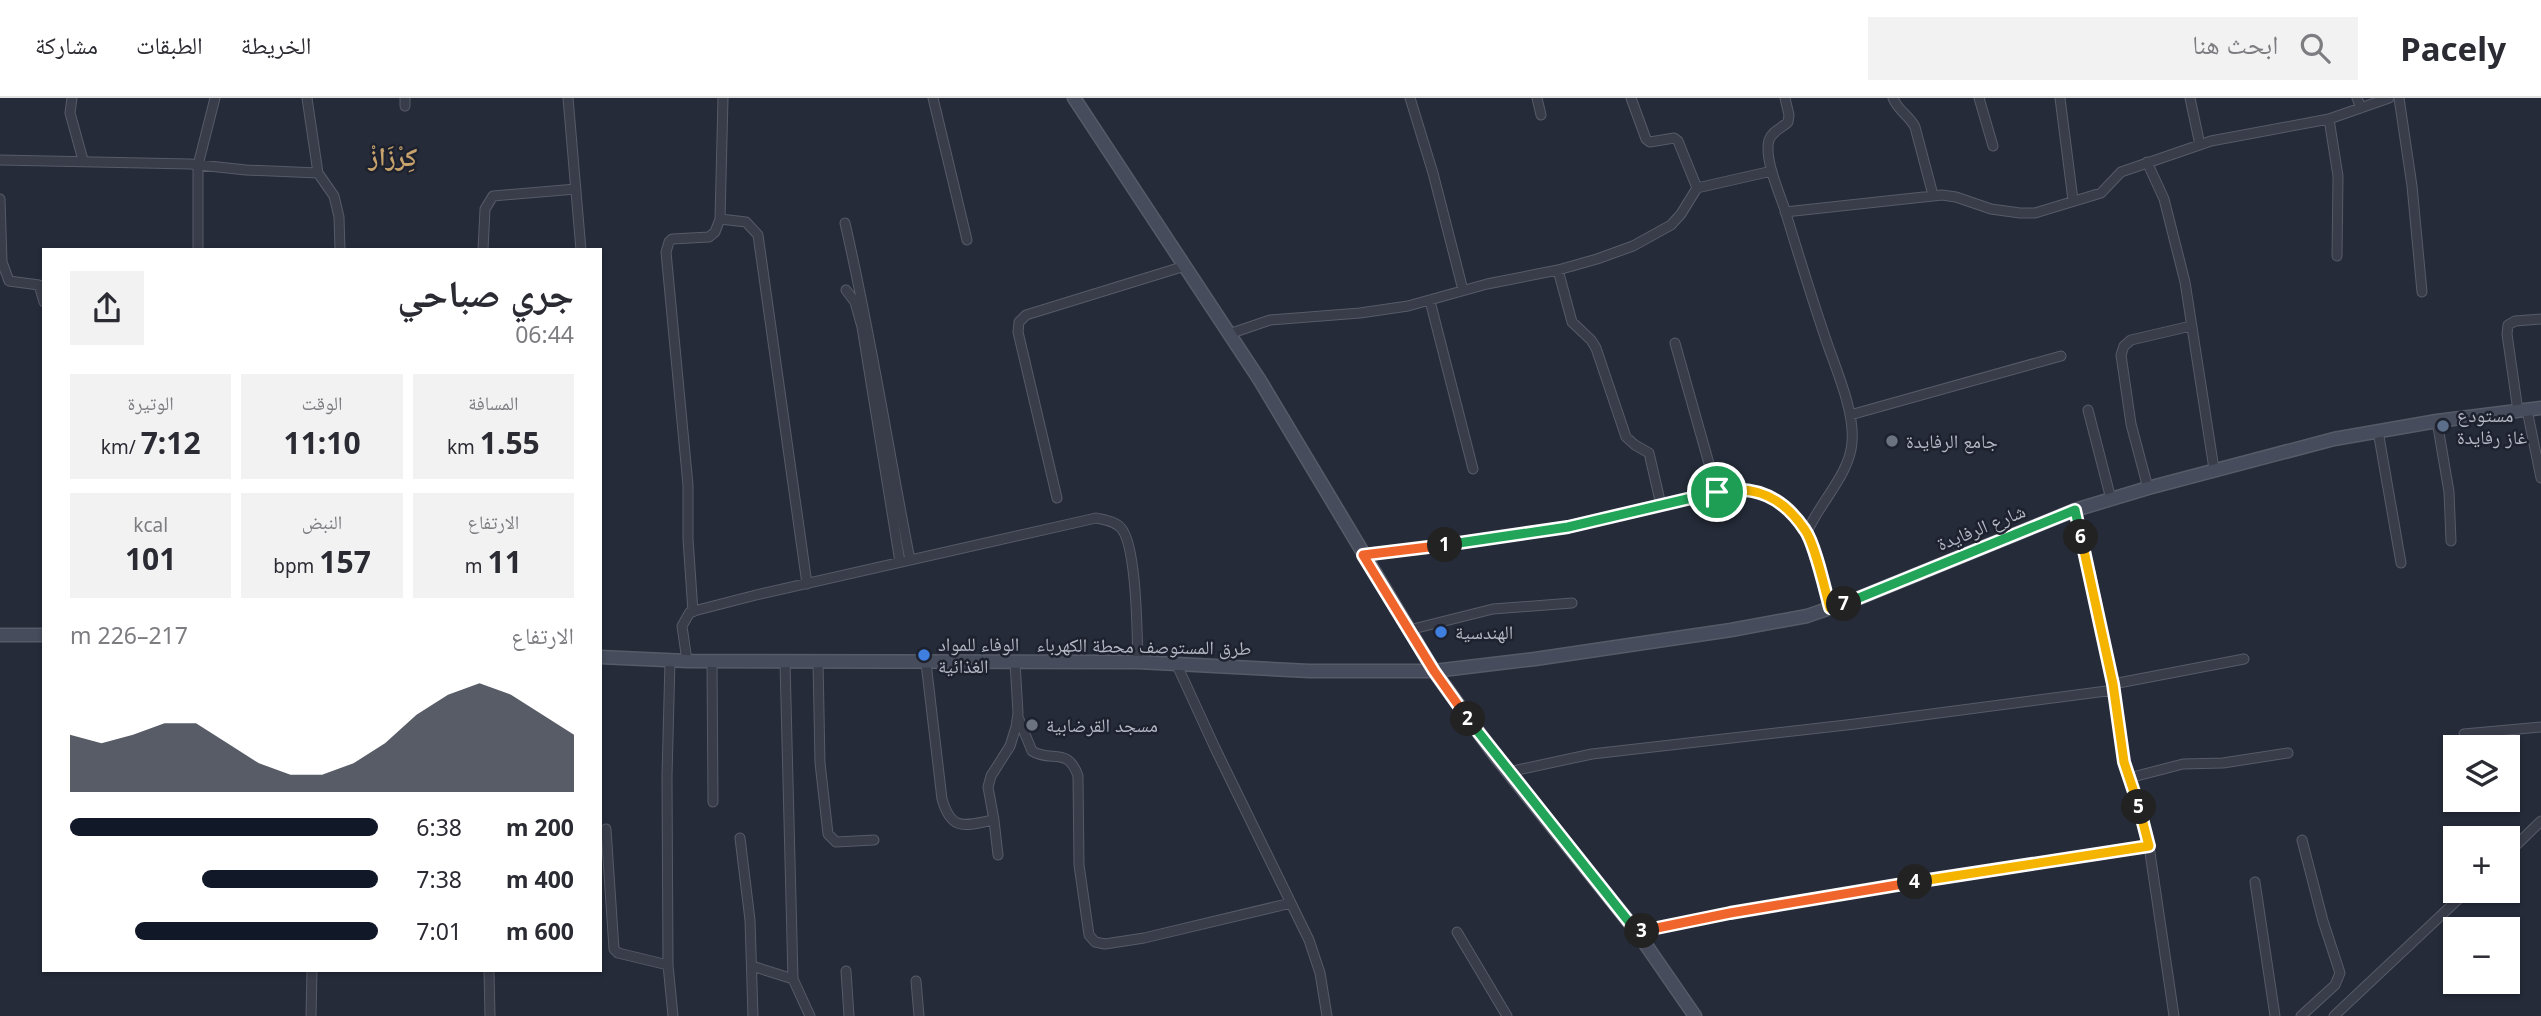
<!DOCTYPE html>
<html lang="ar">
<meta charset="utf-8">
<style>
body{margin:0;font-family:"Noto Sans","Noto Naskh Arabic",sans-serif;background:#f2f2f3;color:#2b2b33;direction:rtl;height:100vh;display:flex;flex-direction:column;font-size:26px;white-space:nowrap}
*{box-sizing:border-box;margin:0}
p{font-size:23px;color:#7c7c81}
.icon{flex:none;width:38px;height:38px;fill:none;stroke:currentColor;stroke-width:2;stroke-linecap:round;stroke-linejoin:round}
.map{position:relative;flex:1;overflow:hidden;direction:ltr}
.sheet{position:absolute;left:42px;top:150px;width:560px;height:724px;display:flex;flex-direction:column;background:#fff;border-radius:0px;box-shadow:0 2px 5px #0004;direction:rtl}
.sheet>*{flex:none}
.buttons{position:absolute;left:2443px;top:637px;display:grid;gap:14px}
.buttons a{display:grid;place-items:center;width:77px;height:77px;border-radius:0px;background:#fff;box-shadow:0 2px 5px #0004;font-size:35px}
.pin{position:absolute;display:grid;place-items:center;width:60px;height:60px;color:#fff;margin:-30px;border:4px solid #fff;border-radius:50%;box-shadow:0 2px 7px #0007}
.km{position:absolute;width:35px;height:35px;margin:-18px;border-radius:50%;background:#222;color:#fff;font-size:19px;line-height:35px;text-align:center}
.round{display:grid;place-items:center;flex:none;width:74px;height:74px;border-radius:0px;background:#f2f2f3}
.overview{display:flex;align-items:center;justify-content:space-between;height:119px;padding:0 28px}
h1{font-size:38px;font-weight:700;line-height:52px}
.metrics{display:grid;grid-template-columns:repeat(3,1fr);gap:10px;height:119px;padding:7px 28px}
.metrics div{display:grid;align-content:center;border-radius:0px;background:#f2f2f3;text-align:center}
.metrics b{font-size:30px;font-weight:700}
.metrics small{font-size:19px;font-weight:400}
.metrics p{font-size:19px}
.chart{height:196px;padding:14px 28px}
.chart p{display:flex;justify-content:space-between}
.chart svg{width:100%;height:126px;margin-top:7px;fill:#111827;opacity:.7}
ul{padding:0 28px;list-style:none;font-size:23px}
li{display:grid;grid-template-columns:112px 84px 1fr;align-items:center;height:52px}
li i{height:18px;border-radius:9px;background:#111827}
header{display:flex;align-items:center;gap:42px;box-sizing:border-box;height:98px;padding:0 35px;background:#fff;border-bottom:2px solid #e1e1e2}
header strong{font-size:33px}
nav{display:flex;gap:38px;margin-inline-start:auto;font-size:24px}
.search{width:490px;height:63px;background:#f2f2f3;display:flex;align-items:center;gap:18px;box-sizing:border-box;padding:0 24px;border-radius:0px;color:#7c7c81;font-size:26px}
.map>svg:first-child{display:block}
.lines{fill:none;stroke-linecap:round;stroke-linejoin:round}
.street-casing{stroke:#575b68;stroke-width:11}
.secondary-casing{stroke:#575b68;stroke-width:15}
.street{stroke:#393d4a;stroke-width:9}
.secondary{stroke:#474c5c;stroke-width:12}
.split-1-casing{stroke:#fff;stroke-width:14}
.split-2-casing{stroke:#fff;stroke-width:14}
.split-3-casing{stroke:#fff;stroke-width:14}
.split-4-casing{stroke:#fff;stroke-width:14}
.split-5-casing{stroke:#fff;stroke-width:14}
.split-6-casing{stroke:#fff;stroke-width:14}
.split-7-casing{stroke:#fff;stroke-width:14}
.split-8-casing{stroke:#fff;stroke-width:14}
.split-1{stroke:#22a559;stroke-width:9}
.split-2{stroke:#f0652b;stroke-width:9}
.split-3{stroke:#22a559;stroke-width:9}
.split-4{stroke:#f0652b;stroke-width:9}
.split-5{stroke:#f5b400;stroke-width:9}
.split-6{stroke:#f5b400;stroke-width:9}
.split-7{stroke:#22a559;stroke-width:9}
.split-8{stroke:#f5b400;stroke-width:9}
.service-dot{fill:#5c6f8a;stroke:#1e222f;stroke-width:2.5}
.worship-dot{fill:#6b7280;stroke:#1e222f;stroke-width:2.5}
.shop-dot{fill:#3f7fe0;stroke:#1e222f;stroke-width:2.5}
.labels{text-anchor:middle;stroke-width:5;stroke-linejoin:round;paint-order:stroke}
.poi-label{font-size:19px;fill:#b4b8c5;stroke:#1e222f;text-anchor:start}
.street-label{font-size:19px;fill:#b4b8c5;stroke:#1e222f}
.district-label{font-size:26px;font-weight:bold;fill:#c8a46c;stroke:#1e222f}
</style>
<header>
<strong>Pacely</strong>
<div class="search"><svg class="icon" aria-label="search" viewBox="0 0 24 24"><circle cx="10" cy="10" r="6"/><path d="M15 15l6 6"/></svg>ابحث هنا</div>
<nav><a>الخريطة</a><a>الطبقات</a><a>مشاركة</a></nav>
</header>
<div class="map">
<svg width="2541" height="918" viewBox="0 0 2541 918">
<rect width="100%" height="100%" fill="#252b39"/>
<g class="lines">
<defs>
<path id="street" d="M 72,0 L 70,15 L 83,62
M 307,0 L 318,75 L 334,98 L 339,119 L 340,152
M 405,0 L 405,8
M 568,0 L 581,152
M 933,0 L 967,142
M 1410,0 L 1433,75 L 1463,192
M 1537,0 L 1541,17
M 1631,0 L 1646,41 L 1650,44 L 1674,40 L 1678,43 L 1697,90
M 1785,0 L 1789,17 L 1788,24 C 1781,31 1773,32 1769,42 C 1764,59 1778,92 1784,109 C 1797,152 1810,194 1824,236 C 1834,267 1855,312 1852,344 C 1850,376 1820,404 1807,434 L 1830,510
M 1893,0 C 1898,13 1909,17 1915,29 L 1933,97
M 1979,0 L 1993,48
M 2060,0 L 2073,102
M 2190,0 L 2200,47
M 2357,0 L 2361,10
M 2399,0 L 2412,88 L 2422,194
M 2329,21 L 2338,78 L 2337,158
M 0,62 L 190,66 L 246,72 L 318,75
M 2147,64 L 2164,101 L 2185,184 L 2214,371
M 0,101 L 2,164 L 9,183 L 39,187 L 44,204
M 1785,114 L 1942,97 L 1956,99 L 1991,111 L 2020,115 L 2035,115 L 2101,95 L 2121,74 L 2211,43 L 2329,21 L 2389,0
M 720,121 L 746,124 L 758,137 L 807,486
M 845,125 C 871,237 888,350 910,462
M 198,152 L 198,67 L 215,0
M 483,152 L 485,111 L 493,98 L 576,91
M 1558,172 L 1572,224 L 1591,242 L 1596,250 L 1626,339 L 1635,347 L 1649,355 L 1661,407
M 846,192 L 855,204 L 862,229 L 900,464
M 1430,203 L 1473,371
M 1229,236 L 1270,222 L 1360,215 L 1408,208 L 1487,186 L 1558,172 L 1597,161 L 1633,148 L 1671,127 L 1681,116 L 1697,90 L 1772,73
M 1675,245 L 1717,394
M 2088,312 L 2111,401
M 2527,312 L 2541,380
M 2518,313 L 2507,236 L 2508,227 L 2515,223 L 2541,221
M 1850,317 L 2061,258
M 2437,323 L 2449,394 L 2451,443
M 2378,333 L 2401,465
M 2148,390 L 2131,326 L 2121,257 L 2124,248 L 2131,242 L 2191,228
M 1057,400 L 1018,234 L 1019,224 L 1026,217 L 1185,168
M 2075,412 L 2091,478 L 2113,586 L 2124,664 L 2135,695 L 2149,748 L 2174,918
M 1363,457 L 1540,434 L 1712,395 L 1744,391 L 1757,393 L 1772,399 L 1784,408 L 1807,434
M 693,514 L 688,441 L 688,387 L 666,154 L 669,144 L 672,141 L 709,139 L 715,134 L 720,121 L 723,0
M 1409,532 L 1493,511 L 1572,505
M 670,563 L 667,678 L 668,867 L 673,918
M 687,563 L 682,528 L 690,514 L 756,497 L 1096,420 C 1105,422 1115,423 1121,430 C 1137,448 1137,537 1138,564
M 712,564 L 713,704
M 785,564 L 793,881 L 810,918
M 818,564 L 820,665 L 828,736 L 836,744 L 874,742
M 926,565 L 942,701 C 952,735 965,727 994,722
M 1176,565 L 1215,650 L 1309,842 L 1320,875 L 1327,918
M 2113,586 L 2244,561
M 1018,619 L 1032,653 C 1051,665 1068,648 1078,678 L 1079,767 L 1089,837 L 1095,844 L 1105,846 L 1144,840 L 1291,805
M 2464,636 L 2541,629
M 1508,674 L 1592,656 L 1855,626 L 2114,592
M 2129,680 L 2183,666 L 2223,665 L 2288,655
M 606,731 L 614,851 L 618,855 L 668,867
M 740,740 L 750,822 L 753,918
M 2508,755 L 2541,723
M 998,757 L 994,722 L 988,689 L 991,678 L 1010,648 L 1016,629 L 1018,615 L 1015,564
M 2255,784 L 2275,918
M 1457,834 L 1507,918
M 1637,834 L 1767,808 L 2149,748
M 752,868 L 793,881
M 489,873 L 490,918
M 846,873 L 849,918
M 916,883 L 919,918
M 311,918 L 312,873
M 2301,918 L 2335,887 L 2340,875 L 2323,823 L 2302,742
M 2334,918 L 2467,793"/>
<path id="secondary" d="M 1074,0 L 1259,281 L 1434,573 L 1495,657 L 1637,834 L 1695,918
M 0,537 L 44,537
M 600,559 L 687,563 L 1138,564 L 1309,573 L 1434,573 L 1535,561 L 1731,532 L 1807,518 L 1859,500 L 2075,412 L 2148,390 L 2334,341 L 2437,323 L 2541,310"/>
</defs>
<use href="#street" class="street-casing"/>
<use href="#secondary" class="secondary-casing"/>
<use href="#street" class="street"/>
<use href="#secondary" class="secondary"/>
</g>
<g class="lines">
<defs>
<path id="split-1" d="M 1445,447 L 1568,429 L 1717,394"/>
<path id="split-2" d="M 1445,447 L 1363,457 L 1434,573 L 1468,621"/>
<path id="split-3" d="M 1468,621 L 1637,834 L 1642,833"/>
<path id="split-4" d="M 1642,833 L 1730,815 L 1915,784"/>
<path id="split-5" d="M 1915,784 L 2149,748 L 2139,709"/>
<path id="split-6" d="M 2081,439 L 2113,586 L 2124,664 L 2139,709"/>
<path id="split-7" d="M 1844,506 L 2075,412 L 2081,439"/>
<path id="split-8" d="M 1717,394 C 1755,386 1783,399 1805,432 C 1815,446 1825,492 1830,510 L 1844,506"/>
</defs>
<use href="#split-1" class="split-1-casing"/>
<use href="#split-2" class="split-2-casing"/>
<use href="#split-3" class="split-3-casing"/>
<use href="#split-4" class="split-4-casing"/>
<use href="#split-5" class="split-5-casing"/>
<use href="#split-6" class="split-6-casing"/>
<use href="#split-7" class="split-7-casing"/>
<use href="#split-8" class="split-8-casing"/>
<use href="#split-1" class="split-1"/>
<use href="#split-2" class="split-2"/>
<use href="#split-3" class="split-3"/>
<use href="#split-4" class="split-4"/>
<use href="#split-5" class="split-5"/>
<use href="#split-6" class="split-6"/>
<use href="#split-7" class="split-7"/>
<use href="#split-8" class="split-8"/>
</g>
<circle class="service-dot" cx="2443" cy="328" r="7"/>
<g class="worship-dot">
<circle cx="1892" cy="343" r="7"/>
<circle cx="1032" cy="627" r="7"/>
</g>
<g class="shop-dot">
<circle cx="1441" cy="534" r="7"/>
<circle cx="924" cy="557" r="7"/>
</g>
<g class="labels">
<g class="poi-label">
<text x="2457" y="324">مستودع<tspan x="2457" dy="22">غاز رفايدة</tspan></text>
<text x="1906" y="350">جامع الرفايدة</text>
<text x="1455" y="541">الهندسية</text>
<text x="938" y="553">الوفاء للمواد<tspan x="938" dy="22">الغذائية</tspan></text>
<text x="1046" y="634">مسجد القرضابية</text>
</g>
<g class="street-label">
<text transform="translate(1981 429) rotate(-22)" y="7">شارع الرفايدة</text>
<text transform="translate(1144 548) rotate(1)" y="7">طرق المستوصف محطة الكهرباء</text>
</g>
<g class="district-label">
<text x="393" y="68">كِرْزَازْ</text>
</g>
</g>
</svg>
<div class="buttons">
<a><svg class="icon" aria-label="layers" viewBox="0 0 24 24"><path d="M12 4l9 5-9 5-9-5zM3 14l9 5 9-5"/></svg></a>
<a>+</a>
<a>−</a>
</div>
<div class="pin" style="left:1717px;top:394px;background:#1e9e55"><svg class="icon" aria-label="arrive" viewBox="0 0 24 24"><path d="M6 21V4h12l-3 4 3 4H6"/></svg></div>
<b class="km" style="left:1445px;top:447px">1</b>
<b class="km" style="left:1468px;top:621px">2</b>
<b class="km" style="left:1642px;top:833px">3</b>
<b class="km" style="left:1915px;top:784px">4</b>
<b class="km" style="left:2139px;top:709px">5</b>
<b class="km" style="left:2081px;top:439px">6</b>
<b class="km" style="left:1844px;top:506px">7</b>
<section class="sheet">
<div class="overview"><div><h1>جري صباحي</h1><p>06:44</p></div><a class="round"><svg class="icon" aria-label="share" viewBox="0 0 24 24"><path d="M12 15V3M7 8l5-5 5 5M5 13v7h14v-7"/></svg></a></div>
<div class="metrics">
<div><p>المسافة</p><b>1.55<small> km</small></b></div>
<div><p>الوقت</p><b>11:10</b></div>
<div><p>الوتيرة</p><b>7:12<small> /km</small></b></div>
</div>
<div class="metrics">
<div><p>الارتفاع</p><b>11<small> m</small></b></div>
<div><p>النبض</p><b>157<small> bpm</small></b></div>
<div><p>kcal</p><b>101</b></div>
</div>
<div class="chart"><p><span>الارتفاع</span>217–226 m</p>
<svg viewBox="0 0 160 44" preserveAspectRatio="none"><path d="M0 44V24L10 27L20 24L30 20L40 20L50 27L60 34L70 38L80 38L90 34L100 27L110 17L120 10L130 6L140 10L150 17L160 24V44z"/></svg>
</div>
<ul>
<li><b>200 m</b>6:38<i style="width:100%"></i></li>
<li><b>400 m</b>7:38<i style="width:57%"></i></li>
<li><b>600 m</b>7:01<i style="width:79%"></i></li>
</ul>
</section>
</div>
